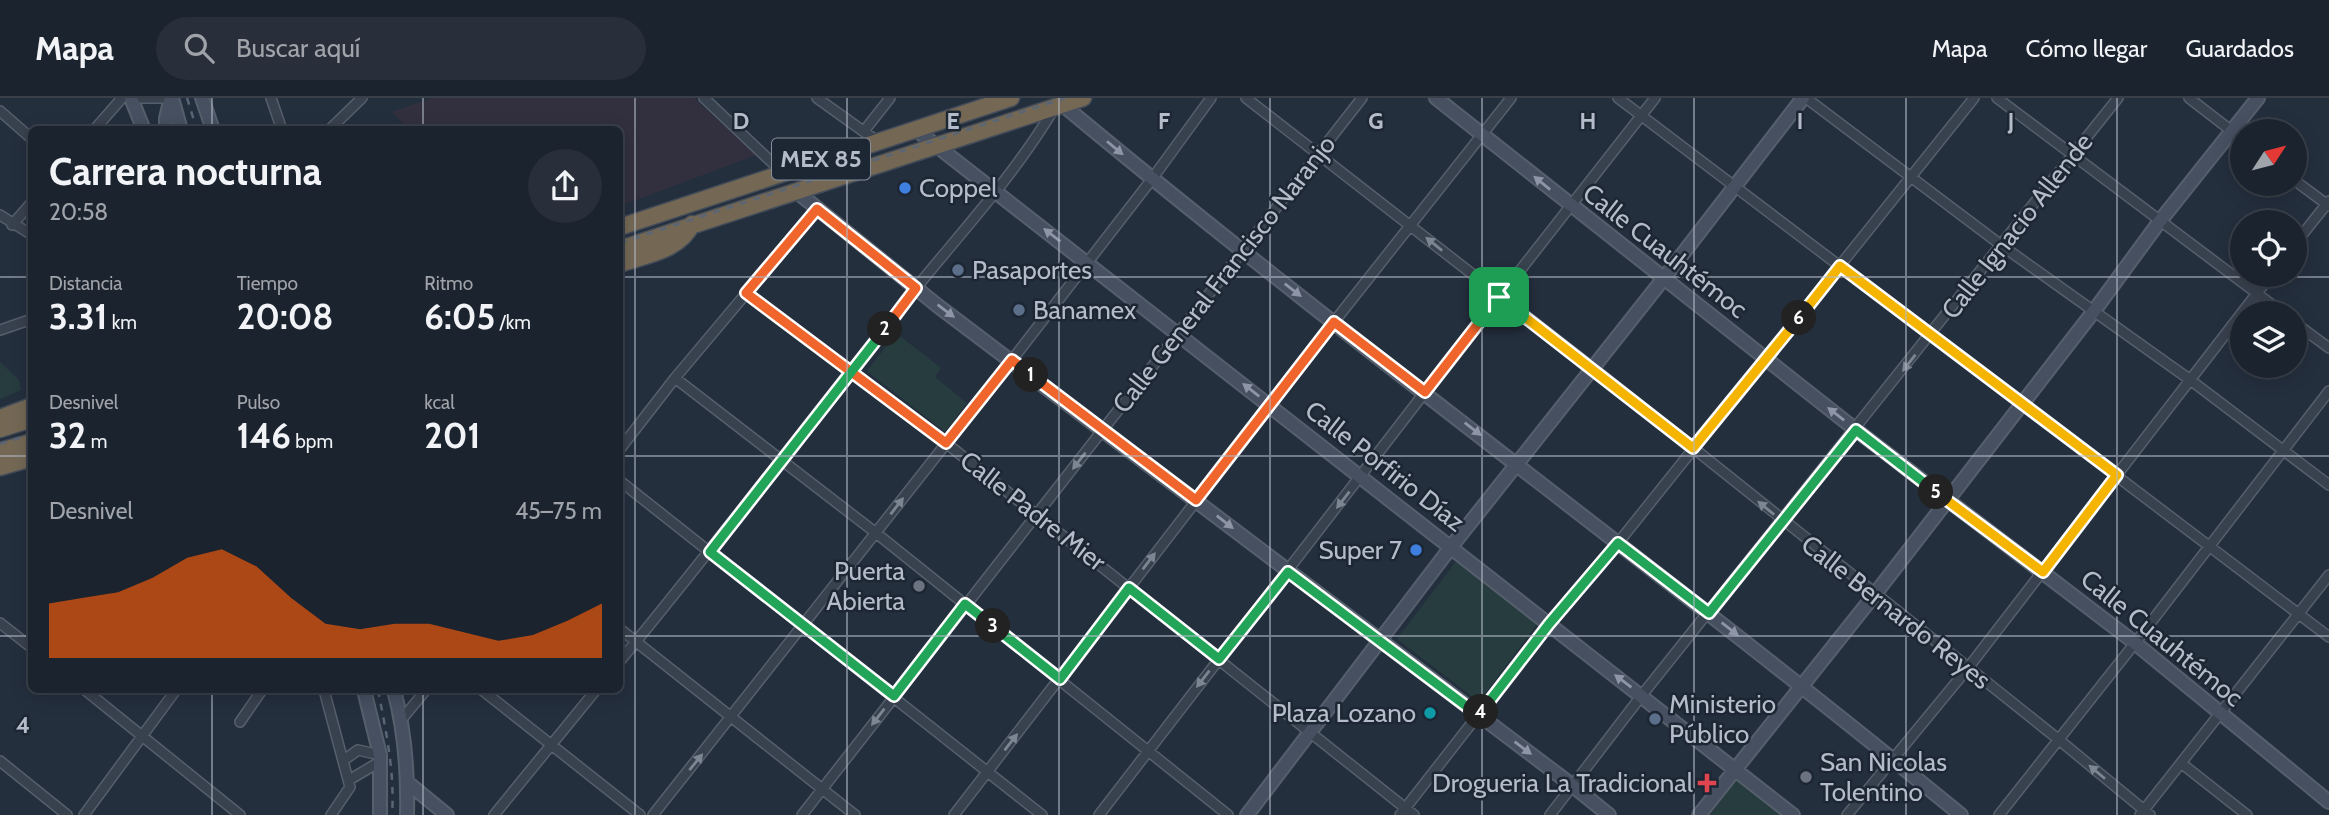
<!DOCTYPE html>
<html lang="es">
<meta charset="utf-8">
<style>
body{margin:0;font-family:Cabin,sans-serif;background:#282f3a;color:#f1f3f6;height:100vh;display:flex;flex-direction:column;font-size:26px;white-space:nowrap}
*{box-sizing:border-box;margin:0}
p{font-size:23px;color:#a0a4aa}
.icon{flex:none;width:38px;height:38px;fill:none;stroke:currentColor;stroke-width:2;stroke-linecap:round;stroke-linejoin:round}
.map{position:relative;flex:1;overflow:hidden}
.details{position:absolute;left:28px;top:28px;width:595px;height:567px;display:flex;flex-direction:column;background:#1b232e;border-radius:10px;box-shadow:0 4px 18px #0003,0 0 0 2px #39404a}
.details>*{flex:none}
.needle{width:46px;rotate:54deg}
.controls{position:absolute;left:2230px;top:21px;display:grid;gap:14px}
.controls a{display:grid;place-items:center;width:77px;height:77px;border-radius:50%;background:#1b232e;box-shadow:0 4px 18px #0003,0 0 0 2px #39404a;font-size:35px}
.pin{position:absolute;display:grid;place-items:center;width:60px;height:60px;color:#fff;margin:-30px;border-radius:14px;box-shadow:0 4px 10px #0006}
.km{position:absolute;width:35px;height:35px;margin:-18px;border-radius:50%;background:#222;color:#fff;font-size:19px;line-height:35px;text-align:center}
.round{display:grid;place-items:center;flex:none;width:74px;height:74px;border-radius:37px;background:#282f3a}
.headline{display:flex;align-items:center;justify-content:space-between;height:119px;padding:0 21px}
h1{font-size:38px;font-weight:700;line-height:52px}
.stats{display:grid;grid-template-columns:repeat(3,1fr);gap:10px;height:119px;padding:7px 21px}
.stats div{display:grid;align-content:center}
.stats b{font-size:35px;font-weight:700}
.stats small{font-size:19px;font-weight:400}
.stats p{font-size:19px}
.chart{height:196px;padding:14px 21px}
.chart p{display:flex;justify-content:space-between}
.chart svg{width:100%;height:126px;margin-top:7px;fill:#ea580c;opacity:.7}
header{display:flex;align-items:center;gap:42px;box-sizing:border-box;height:98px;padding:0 35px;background:#1b232e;border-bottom:2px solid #39404a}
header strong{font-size:33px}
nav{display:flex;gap:38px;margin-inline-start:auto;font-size:24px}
.search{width:490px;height:63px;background:#282f3a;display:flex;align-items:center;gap:18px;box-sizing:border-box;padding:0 24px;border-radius:38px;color:#a0a4aa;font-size:26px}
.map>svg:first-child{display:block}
.medical{fill:#32303f}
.green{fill:#263c3f}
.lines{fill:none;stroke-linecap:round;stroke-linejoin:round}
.street-casing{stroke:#565f6c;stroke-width:12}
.secondary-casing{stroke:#565f6c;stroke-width:16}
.highway-casing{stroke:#434c59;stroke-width:19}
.street{stroke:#38414e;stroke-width:9}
.secondary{stroke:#465061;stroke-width:12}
.highway{stroke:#746855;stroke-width:16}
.rail{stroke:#5a6575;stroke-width:2.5;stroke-dasharray:7 7;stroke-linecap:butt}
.oneway{fill:#8e96a5}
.oneway2{fill:#7c8592}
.split-1-casing{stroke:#fff;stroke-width:14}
.split-2-casing{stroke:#fff;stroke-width:14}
.split-3-casing{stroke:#fff;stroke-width:14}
.split-4-casing{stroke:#fff;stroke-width:14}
.split-5-casing{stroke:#fff;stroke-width:14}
.split-6-casing{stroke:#fff;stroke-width:14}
.split-7-casing{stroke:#fff;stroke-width:14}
.split-1{stroke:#f0652b;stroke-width:9}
.split-2{stroke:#f0652b;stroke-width:9}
.split-3{stroke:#22a559;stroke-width:9}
.split-4{stroke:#22a559;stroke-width:9}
.split-5{stroke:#22a559;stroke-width:9}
.split-6{stroke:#f5b400;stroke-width:9}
.split-7{stroke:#f5b400;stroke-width:9}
.grid{fill:none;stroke:#b4bcc9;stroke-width:2;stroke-opacity:0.55}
.shop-dot{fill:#3f7fe0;stroke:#1d2633;stroke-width:2.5}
.service-dot{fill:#5c6f8a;stroke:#1d2633;stroke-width:2.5}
.worship-dot{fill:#6b7280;stroke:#1d2633;stroke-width:2.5}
.culture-dot{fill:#0f9aa8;stroke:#1d2633;stroke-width:2.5}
.health-dot{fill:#e0444e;stroke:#1d2633;stroke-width:2.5}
.labels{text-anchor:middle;stroke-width:5;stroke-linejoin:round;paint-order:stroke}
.shield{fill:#1d2633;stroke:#878f9c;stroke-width:2}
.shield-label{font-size:24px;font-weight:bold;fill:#b4bcc9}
.poi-label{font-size:26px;fill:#b4bcc9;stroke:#1d2633;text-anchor:start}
.street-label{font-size:26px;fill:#b4bcc9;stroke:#1d2633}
.grid-label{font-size:23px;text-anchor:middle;font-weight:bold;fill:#b4bcc9;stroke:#1d2633;stroke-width:5;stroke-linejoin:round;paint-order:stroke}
</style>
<header>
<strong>Mapa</strong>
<div class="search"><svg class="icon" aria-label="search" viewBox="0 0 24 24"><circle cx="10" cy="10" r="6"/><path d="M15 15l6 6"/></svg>Buscar aquí</div>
<nav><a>Mapa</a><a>Cómo llegar</a><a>Guardados</a></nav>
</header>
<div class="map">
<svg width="2329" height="717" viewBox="0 0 2329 717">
<rect width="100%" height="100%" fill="#242f3e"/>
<path class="medical" d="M 432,0 L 694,0 L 756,57 L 620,108 L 620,32 L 408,31 L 392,14 Z"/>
<path class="green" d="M 896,235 L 941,270 L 935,279 L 967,305 L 945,334 L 867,273 Z
M 0,264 L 19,282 L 21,292 L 0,301 Z
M 1457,462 L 1538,525 L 1479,604 L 1397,541 Z
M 1739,679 L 1788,717 L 1710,717 Z"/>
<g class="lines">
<defs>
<path id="street" d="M 138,0 L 163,0
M 271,0 L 282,32
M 704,0 L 782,74
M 817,0 L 877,43
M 1246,0 L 1593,270 L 2058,641 L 2150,717
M 1618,0 L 2329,539
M 1806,0 L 2001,147 L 2189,281 L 2329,387
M 1997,0 L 2283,215
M 2189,0 L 2242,41
M 0,13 L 32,41
M 94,32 L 122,0
M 329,32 L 362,0
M 864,33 L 890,0
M 2294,82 L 2329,108
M 0,117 L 32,137
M 12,127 L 32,104
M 2294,147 L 2329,103
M 746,195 L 946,345 L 1414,717
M 2294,224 L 2329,250
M 0,232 L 32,221
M 675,280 L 876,435 L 1228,717
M 620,351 L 675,280 L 817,111
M 620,383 L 1042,717
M 0,525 L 32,550
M 620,531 L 855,717
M 620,563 C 721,441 817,314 916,190 C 964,131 1016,75 1055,9
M 85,592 L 240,717
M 324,592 L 350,689 L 331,717
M 482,592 L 640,717
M 402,621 L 426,592
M 240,624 L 262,592
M 344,662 L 358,652 L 380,657
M 0,663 L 67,717
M 2181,665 L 2247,717
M 349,682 L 381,663
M 84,717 L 176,592
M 494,717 L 596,592
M 653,717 L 1012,262 L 1152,81 L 1211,0
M 802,717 L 1362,0
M 954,717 L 1334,224 L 1511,0
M 1099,717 L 1425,294 L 1655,0
M 1400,717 L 1549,526 L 1618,445 L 1974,0
M 1550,717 L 1642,597 L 2118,0
M 1847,717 L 1968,570 L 2271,177
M 1999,717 L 2135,545 L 2329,293
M 2140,717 L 2329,477"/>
<path id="secondary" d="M 131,0 L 144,32
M 172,0 L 181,32
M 202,0 L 213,32
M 1436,0 L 1856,332 L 2135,545 L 2329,704
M 1063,7 C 1356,251 1666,475 1961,717
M 915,31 L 1793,717
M 166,32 L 166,20 L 171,0
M 797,94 L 938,208 L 1573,688 L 1609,717
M 364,592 L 380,657 L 380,717
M 394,592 C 405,633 408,674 407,717
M 408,685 L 447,717
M 1247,717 L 1451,449 L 1664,180 L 1803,0
M 1699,717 L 1875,496 L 2094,213 L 2160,123 L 2258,0"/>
<path id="highway" d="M 620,129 L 1011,0
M 620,151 L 1083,0
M 620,166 C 644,157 680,153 692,126
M 0,320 L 32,308
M 0,331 L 32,321
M 0,353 L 32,344
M 0,369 L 32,360"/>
</defs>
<use href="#street" class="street-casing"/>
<use href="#secondary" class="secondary-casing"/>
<use href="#highway" class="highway-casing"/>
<use href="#street" class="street"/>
<use href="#secondary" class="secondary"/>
<use href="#highway" class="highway"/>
<path class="rail" d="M 187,0 L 197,32
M 620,145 L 1065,0
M 0,346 L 32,336
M 378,592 C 386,633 395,675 392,717"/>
</g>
<defs><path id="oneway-solid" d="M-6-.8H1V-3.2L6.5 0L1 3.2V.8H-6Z" transform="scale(1.75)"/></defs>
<g class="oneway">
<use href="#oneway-solid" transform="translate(1115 50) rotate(40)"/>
<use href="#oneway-solid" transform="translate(1542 85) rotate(-141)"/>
<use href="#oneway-solid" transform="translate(1052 137) rotate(-142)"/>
<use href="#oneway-solid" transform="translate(1293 192) rotate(38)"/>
<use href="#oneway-solid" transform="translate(946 213) rotate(37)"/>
<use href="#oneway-solid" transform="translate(1251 292) rotate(-142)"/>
<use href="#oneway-solid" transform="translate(1836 316) rotate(-142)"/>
<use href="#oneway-solid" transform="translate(1473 331) rotate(38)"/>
<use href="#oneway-solid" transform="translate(1225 424) rotate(38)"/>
<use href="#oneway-solid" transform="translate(1730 531) rotate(38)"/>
<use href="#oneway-solid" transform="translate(1623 583) rotate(-143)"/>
<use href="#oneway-solid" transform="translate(1523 650) rotate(37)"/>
</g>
<g class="oneway2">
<use href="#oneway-solid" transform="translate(1434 146) rotate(-141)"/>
<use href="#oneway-solid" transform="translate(1909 265) rotate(128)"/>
<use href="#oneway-solid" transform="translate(1079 363) rotate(128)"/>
<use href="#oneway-solid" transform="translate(1343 402) rotate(128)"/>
<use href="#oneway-solid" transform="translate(897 408) rotate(-52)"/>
<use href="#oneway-solid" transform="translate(1766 410) rotate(-141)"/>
<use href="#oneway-solid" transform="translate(1149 463) rotate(-53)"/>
<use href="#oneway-solid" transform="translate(1203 581) rotate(128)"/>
<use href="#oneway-solid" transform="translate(878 619) rotate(128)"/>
<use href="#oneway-solid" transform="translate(1011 644) rotate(-52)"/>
<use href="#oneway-solid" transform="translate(696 664) rotate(-51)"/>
<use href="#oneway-solid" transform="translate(2097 674) rotate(-140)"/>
</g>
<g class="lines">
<defs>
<path id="split-1" d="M 1031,277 L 1196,402 L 1334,224 L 1425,294 L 1499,199"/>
<path id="split-2" d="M 885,231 L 916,190 L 817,111 L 746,195 L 946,345 L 1012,262 L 1031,277"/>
<path id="split-3" d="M 885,231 L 710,454 L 894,598 L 965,506 L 993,528"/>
<path id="split-4" d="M 993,528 L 1060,581 L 1129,490 L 1219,561 L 1288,474 L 1478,617 L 1481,614"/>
<path id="split-5" d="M 1481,614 L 1549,526 L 1618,445 L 1709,515 L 1856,332 L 1936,394"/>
<path id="split-6" d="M 1799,220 L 1840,168 L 2117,377 L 2043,474 L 1936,394"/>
<path id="split-7" d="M 1499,199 L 1693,350 L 1799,220"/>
</defs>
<use href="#split-1" class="split-1-casing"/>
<use href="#split-2" class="split-2-casing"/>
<use href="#split-3" class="split-3-casing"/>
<use href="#split-4" class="split-4-casing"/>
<use href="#split-5" class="split-5-casing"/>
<use href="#split-6" class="split-6-casing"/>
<use href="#split-7" class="split-7-casing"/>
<use href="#split-1" class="split-1"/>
<use href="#split-2" class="split-2"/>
<use href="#split-3" class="split-3"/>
<use href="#split-4" class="split-4"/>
<use href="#split-5" class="split-5"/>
<use href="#split-6" class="split-6"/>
<use href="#split-7" class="split-7"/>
</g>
<path class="grid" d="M 212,0 L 212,32M 423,0 L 423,32M 635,0 L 635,717M 847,0 L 847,717M 1059,0 L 1059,717M 1270,0 L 1270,717M 1482,0 L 1482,717M 1694,0 L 1694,717M 1906,0 L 1906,717M 2117,0 L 2117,717M 0,179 L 32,179M 620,179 L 2329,179M 0,358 L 32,358M 620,358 L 2329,358M 0,538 L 32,538M 620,538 L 2329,538M 212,592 L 212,717M 423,592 L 423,717"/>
<g class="shop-dot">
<circle cx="905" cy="90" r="7"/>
<circle cx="1416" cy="452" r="7"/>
</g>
<g class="service-dot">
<circle cx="958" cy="172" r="7"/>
<circle cx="1019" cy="212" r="7"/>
<circle cx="1655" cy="621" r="7"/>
</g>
<g class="worship-dot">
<circle cx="919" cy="488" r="7"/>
<circle cx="1806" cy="679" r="7"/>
</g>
<circle class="culture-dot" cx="1430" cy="615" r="7"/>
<path class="health-dot" d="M1703.5 674.5h7v7h7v7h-7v7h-7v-7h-7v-7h7z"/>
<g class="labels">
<rect class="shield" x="772" y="40.5" width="98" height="41" rx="5"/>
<g class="shield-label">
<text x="821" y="69">MEX 85</text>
</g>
<g class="poi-label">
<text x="919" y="99">Coppel</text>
<text x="972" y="181">Pasaportes</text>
<text x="1033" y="221">Banamex</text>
<text x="1402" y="461" text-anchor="end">Super 7</text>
<text x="905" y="482" text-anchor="end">Puerta<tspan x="905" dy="30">Abierta</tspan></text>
<text x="1669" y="615">Ministerio<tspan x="1669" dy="30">Público</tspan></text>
<text x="1416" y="624" text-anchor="end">Plaza Lozano</text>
<text x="1820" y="673">San Nicolas<tspan x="1820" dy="30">Tolentino</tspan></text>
<text x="1693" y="694" text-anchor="end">Drogueria La Tradicional</text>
</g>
<g class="street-label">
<text transform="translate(2017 128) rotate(-52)" y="9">Calle Ignacio Allende</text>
<text transform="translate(1665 153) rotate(38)" y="9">Calle Cuauhtémoc</text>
<text transform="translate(1224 176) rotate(-52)" y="9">Calle General Francisco Naranjo</text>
<text transform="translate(1385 368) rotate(38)" y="9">Calle Porfirio Díaz</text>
<text transform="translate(1033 413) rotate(38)" y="9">Calle Padre Mier</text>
<text transform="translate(1896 514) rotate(38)" y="9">Calle Bernardo Reyes</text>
<text transform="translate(2162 540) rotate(39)" y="9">Calle Cuauhtémoc</text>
</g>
</g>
<g class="grid-label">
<text x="741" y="31">D</text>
<text x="953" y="31">E</text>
<text x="1164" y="31">F</text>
<text x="1376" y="31">G</text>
<text x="1588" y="31">H</text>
<text x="1800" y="31">I</text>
<text x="2011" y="31">J</text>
<text x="23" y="635">4</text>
</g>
</svg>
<div class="controls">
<a><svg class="needle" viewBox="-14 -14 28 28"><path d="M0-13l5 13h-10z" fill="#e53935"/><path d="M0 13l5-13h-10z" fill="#a0a4aa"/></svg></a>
<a><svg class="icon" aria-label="locate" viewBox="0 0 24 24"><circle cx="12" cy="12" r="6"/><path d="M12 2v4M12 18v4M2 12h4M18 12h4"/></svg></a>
<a><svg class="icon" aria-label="layers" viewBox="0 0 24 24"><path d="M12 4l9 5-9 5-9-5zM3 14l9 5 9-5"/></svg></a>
</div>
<div class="pin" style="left:1499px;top:199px;background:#1e9e55"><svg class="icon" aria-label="arrive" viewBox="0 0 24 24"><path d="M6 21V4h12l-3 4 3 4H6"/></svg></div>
<b class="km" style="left:1031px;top:277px">1</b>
<b class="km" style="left:885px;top:231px">2</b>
<b class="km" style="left:993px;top:528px">3</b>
<b class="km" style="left:1481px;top:614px">4</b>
<b class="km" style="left:1936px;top:394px">5</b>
<b class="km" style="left:1799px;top:220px">6</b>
<section class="details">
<div class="headline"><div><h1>Carrera nocturna</h1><p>20:58</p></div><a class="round"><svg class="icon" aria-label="share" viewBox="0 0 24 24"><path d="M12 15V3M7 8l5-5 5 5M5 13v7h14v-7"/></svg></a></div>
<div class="stats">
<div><p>Distancia</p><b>3.31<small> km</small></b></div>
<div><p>Tiempo</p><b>20:08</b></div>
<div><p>Ritmo</p><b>6:05<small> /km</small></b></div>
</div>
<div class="stats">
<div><p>Desnivel</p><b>32<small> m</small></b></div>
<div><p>Pulso</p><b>146<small> bpm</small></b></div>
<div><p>kcal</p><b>201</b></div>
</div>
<div class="chart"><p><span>Desnivel</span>45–75 m</p>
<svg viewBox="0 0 160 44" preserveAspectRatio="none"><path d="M0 44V25L10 23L20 21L30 16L40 9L50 6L60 12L70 23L80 32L90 34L100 32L110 32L120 35L130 38L140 36L150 31L160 25V44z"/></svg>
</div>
</section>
</div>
